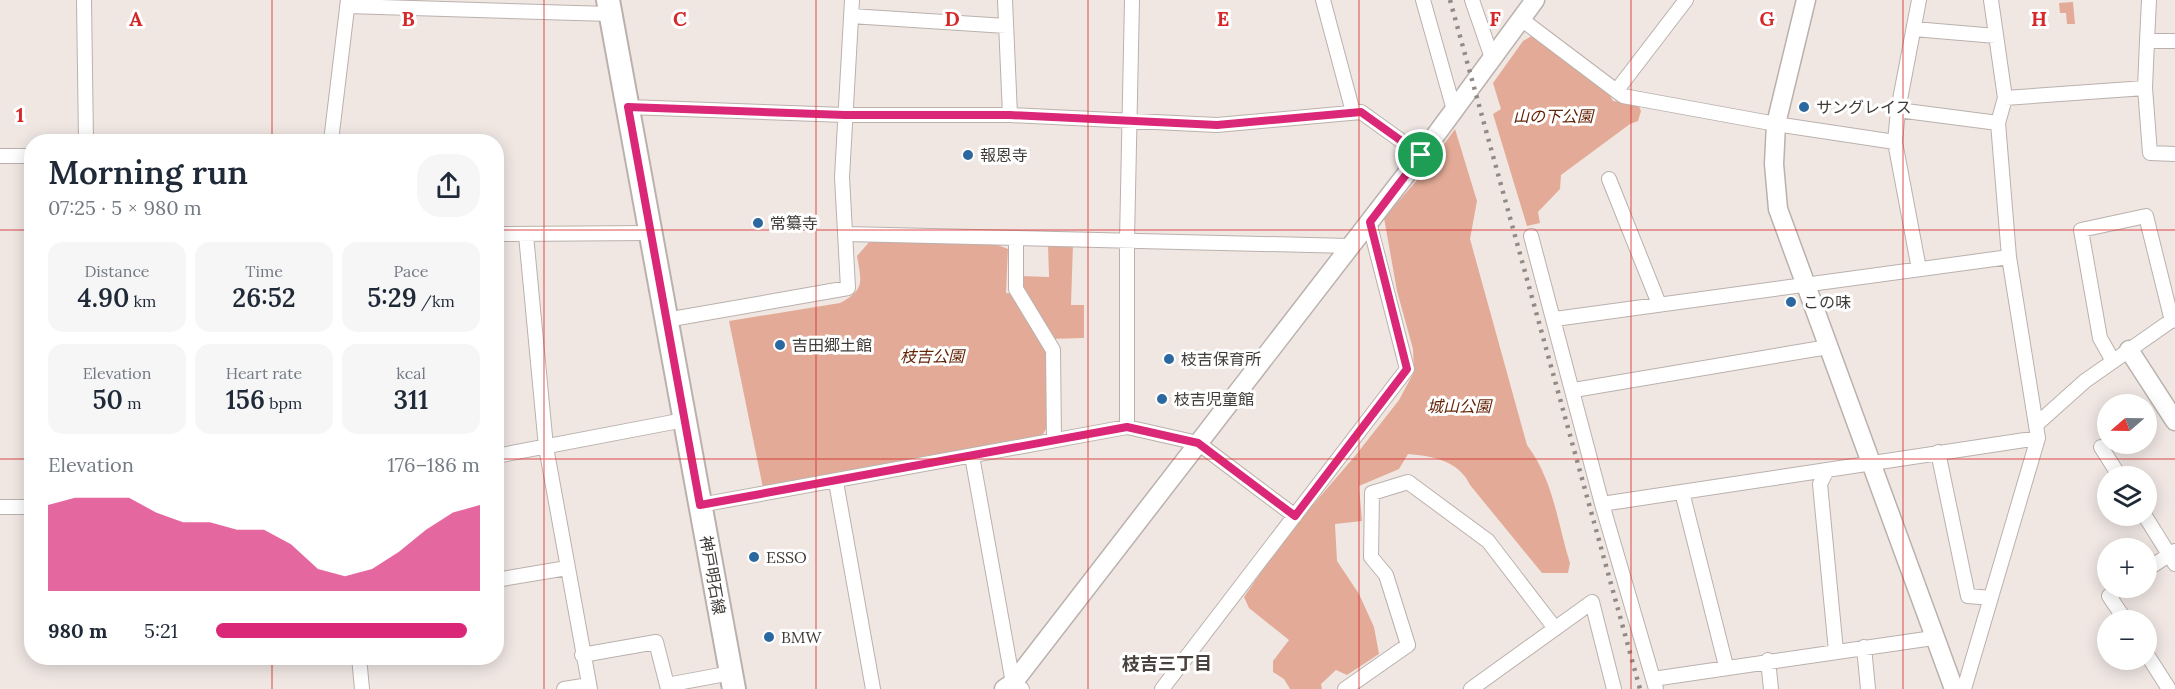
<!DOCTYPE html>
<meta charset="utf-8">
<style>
body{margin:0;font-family:Lora,"Noto Sans JP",serif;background:#f6f6f7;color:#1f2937;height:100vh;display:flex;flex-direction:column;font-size:22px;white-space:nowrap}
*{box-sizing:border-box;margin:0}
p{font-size:20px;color:#747a83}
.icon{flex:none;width:33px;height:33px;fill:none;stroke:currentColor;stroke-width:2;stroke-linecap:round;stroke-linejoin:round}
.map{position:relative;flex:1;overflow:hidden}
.panel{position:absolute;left:24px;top:134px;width:480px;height:531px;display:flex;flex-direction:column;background:#fff;border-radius:24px;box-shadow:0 3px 15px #0003}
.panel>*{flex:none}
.needle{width:39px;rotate:250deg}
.tools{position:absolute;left:2097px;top:394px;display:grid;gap:12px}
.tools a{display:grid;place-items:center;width:60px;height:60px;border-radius:50%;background:#fff;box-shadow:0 3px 15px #0003;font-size:30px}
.pin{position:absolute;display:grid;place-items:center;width:51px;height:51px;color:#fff;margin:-26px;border:3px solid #fff;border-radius:50%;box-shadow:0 2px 6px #0007}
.round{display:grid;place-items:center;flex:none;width:63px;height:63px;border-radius:24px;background:#f6f6f7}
.overview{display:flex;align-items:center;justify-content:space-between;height:102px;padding:0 24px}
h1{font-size:33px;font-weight:600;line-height:45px}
.metrics{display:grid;grid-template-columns:repeat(3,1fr);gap:9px;height:102px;padding:6px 24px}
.metrics div{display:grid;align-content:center;border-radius:15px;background:#f6f6f7;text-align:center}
.metrics b{font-size:26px;font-weight:600}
.metrics small{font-size:16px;font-weight:400}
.metrics p{font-size:16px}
.chart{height:168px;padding:12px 24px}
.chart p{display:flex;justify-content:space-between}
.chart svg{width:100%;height:108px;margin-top:6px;fill:#db2777;opacity:.7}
ul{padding:0 24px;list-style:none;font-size:20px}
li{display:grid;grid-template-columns:96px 72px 1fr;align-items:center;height:45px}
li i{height:15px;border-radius:8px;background:#db2777}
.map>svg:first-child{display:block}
.green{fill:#e3ab97}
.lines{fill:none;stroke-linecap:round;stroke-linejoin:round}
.minor-casing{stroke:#bab1ad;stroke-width:16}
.tertiary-casing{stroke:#bab1ad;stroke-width:21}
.primary-casing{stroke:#bab1ad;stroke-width:26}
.minor{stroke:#fff;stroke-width:14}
.tertiary{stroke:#fff;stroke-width:18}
.primary{stroke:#fff;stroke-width:22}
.rail{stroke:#918b88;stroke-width:4.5;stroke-dasharray:3 6;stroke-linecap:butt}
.route-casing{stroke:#fff;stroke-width:12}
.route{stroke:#db2777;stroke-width:8}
.grid{fill:none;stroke:#d62828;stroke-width:1.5;stroke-opacity:0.55}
.poi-dot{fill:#2b689f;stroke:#fff;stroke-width:2}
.labels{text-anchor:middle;stroke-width:6;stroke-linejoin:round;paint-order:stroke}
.poi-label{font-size:16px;fill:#3f3b39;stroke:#fff;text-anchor:start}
.park-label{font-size:16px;font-style:italic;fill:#662407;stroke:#fff}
.street-label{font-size:16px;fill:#3f3b39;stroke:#fff}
.neighbourhood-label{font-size:18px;font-weight:bold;fill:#4a423f;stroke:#fff}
.grid-label{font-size:20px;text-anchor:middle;font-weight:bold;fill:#d62828;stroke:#fff;stroke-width:6;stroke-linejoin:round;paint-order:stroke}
</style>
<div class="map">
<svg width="2175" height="689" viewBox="0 0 2175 689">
<rect width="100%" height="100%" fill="#f0e7e3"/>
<path class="green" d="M 2073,2 L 2075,24 L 2067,24 L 2066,13 L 2060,13 L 2059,3 Z
M 1533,35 L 1607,90 L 1613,101 L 1638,104 L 1641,111 L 1638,121 L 1630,124 L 1561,175 L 1560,189 L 1538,212 L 1540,223 L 1527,226 L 1493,114 L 1501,109 L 1493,83 L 1523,41 Z
M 1455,129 L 1477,201 L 1470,239 L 1527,445 C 1554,481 1557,522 1570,563 L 1568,573 L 1542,573 L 1470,485 C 1459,461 1433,456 1408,454 L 1399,469 L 1359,486 L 1362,521 L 1335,524 L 1337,561 L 1359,594 L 1374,627 L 1379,654 L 1347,675 L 1336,670 L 1321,684 L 1322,689 L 1290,689 L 1284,679 L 1273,672 L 1273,661 L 1289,640 L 1249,608 L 1244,597 L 1286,536 L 1355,456 L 1399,400 L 1414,372 L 1413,349 L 1397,291 L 1384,218 L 1424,172 Z
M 870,241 L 995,244 L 1008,249 L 1006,293 L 1020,294 L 1021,276 L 1049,277 L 1048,245 L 1073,244 L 1071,305 L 1084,305 L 1084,338 L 1048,339 L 1046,429 L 1041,437 L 763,488 L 729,321 L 840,303 C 866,289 861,281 857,256 Z"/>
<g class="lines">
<defs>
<path id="minor" d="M 84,0 L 86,141
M 1005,0 L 1010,115
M 1323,0 L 1353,112
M 1423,0 L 1454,110
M 1472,0 L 1492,58
M 347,6 L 610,14
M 851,16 L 1006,26
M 1521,19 L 1623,96 L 1776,124 L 1895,142 L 1898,110 L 1998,123
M 1914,29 L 1996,36
M 2147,41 L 2149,0
M 2175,41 L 2147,41 L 2145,88 L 2150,153 L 2175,154
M 1617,90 L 1686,0
M 2005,98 L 2145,88
M 628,107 L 845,115 L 1010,115 L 1217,125 L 1361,112 L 1421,155
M 1898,110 L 1919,0
M 331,141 L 348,0
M 1895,142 L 1919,269
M 0,156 L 32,156
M 1609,179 L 1659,304
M 496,234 L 650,233
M 846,234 L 1350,246
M 526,235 L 546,447 L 590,689
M 1531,236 L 1602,504 L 1656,689
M 1016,238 L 1016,289 L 1053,350 L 1054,439
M 1555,319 L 2009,257
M 666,320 L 848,288 L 842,177 L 852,0
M 2113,361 L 2100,338 L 2081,230 L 2146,216 L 2172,321
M 1574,390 L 1828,347
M 2038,423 L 2085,381 L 2175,318
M 1127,427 L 1127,240 L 1132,0
M 2101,447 L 2120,477
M 1938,452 L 1968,596 L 1991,598
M 496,456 L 684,420
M 972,456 L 1013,683 L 1022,689
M 1827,470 L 1820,484 L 1836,651
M 836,482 L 873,689
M 1682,492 L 1726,666
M 1602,504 L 2038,438
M 700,505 L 1127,427 L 1198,443 L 1295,516
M 0,507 L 32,507
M 2145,516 L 2175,564
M 2146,570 L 2175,551
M 496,580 L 567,568
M 2120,588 L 2109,596 L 2126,621
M 1864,647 L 1868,689
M 2146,653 L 2169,689
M 582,655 L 656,642 L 667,685 L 731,673
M 359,657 L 362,689
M 1768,660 L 1771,689
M 1653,679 L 1933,638
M 564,689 L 589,685
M 1162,689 L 1407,369 L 1369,222
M 1345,689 L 1408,645 L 1386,575 L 1371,557 L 1372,493 L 1408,482 L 1488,541 L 1554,627
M 1471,689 L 1592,602 L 1614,689
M 1964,689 L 2038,438 L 2009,257 L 1998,123 L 2005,98 L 1991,0"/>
<path id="tertiary" d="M 1806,0 L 1776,124 L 1774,164 L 1778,209 L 1954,689
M 2129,350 L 2175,421
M 1004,689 L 1013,683 L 1421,155 L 1535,0"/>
<path id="primary" d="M 608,0 L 734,689"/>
</defs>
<use href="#minor" class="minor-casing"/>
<use href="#tertiary" class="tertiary-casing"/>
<use href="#primary" class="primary-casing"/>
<use href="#minor" class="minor"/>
<use href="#tertiary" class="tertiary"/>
<use href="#primary" class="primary"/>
<path class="rail" d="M 1450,0 L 1640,689"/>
</g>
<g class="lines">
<defs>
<path id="route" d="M 628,107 L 845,115 L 1010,115 L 1217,125 L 1361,112 L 1421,155 L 1370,222 L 1407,369 L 1295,516 L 1198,443 L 1127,427 L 700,505 Z"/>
</defs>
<use href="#route" class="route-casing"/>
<use href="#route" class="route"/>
</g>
<path class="grid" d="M 272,0 L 272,141M 544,0 L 544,689M 816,0 L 816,689M 1088,0 L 1088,689M 1359,0 L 1359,689M 1631,0 L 1631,689M 1903,0 L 1903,689M 0,230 L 32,230M 496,230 L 2175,230M 0,459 L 32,459M 496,459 L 2175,459M 272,657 L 272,689"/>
<g class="poi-dot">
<circle cx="1804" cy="107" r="6"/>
<circle cx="968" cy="155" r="6"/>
<circle cx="758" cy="223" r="6"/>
<circle cx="1791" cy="302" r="6"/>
<circle cx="780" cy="345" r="6"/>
<circle cx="1169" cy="359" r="6"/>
<circle cx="1162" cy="399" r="6"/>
<circle cx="754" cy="557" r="6"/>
<circle cx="769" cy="637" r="6"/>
</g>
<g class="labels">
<g class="poi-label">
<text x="1816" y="113">サングレイス</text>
<text x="980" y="161">報恩寺</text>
<text x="770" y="229">常纂寺</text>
<text x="1803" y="308">この味</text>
<text x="792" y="351">吉田郷土館</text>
<text x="1181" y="365">枝吉保育所</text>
<text x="1174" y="405">枝吉児童館</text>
<text x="766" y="563">ESSO</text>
<text x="781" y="643">BMW</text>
</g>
<g class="park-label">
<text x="1553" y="122">山の下公園</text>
<text x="932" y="362">枝吉公園</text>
<text x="1459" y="412">城山公園</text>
</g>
<g class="street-label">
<text transform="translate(713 575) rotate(80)" y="6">神戸明石線</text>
</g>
<g class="neighbourhood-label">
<text x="1167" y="670">枝吉三丁目</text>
</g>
</g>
<g class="grid-label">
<text x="136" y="26">A</text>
<text x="408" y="26">B</text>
<text x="680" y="26">C</text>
<text x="952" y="26">D</text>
<text x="1223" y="26">E</text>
<text x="1495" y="26">F</text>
<text x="1767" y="26">G</text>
<text x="2039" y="26">H</text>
<text x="20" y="122">1</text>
</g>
</svg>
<div class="tools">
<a><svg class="needle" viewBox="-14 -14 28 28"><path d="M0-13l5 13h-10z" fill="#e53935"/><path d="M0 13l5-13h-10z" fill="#747a83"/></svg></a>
<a><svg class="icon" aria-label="layers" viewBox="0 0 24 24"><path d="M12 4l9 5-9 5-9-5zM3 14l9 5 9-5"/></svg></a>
<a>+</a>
<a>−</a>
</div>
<div class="pin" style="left:1421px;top:155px;background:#1e9e55"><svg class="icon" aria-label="arrive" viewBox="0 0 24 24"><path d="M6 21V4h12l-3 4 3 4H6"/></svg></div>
<section class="panel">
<div class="overview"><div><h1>Morning run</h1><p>07:25 · 5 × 980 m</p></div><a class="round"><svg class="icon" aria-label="share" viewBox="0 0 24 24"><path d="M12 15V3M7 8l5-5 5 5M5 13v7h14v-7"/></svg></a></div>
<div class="metrics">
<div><p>Distance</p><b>4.90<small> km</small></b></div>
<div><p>Time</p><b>26:52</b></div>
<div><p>Pace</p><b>5:29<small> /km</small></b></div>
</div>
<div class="metrics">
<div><p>Elevation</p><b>50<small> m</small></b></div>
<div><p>Heart rate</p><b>156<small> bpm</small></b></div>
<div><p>kcal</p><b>311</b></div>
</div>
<div class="chart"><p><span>Elevation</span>176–186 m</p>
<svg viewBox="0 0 160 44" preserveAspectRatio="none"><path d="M0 44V9L10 6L20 6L30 6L40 12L50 16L60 16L70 19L80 19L90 25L100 35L110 38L120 35L130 28L140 19L150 12L160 9V44z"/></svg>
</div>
<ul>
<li><b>980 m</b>5:21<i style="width:95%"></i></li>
</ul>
</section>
</div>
